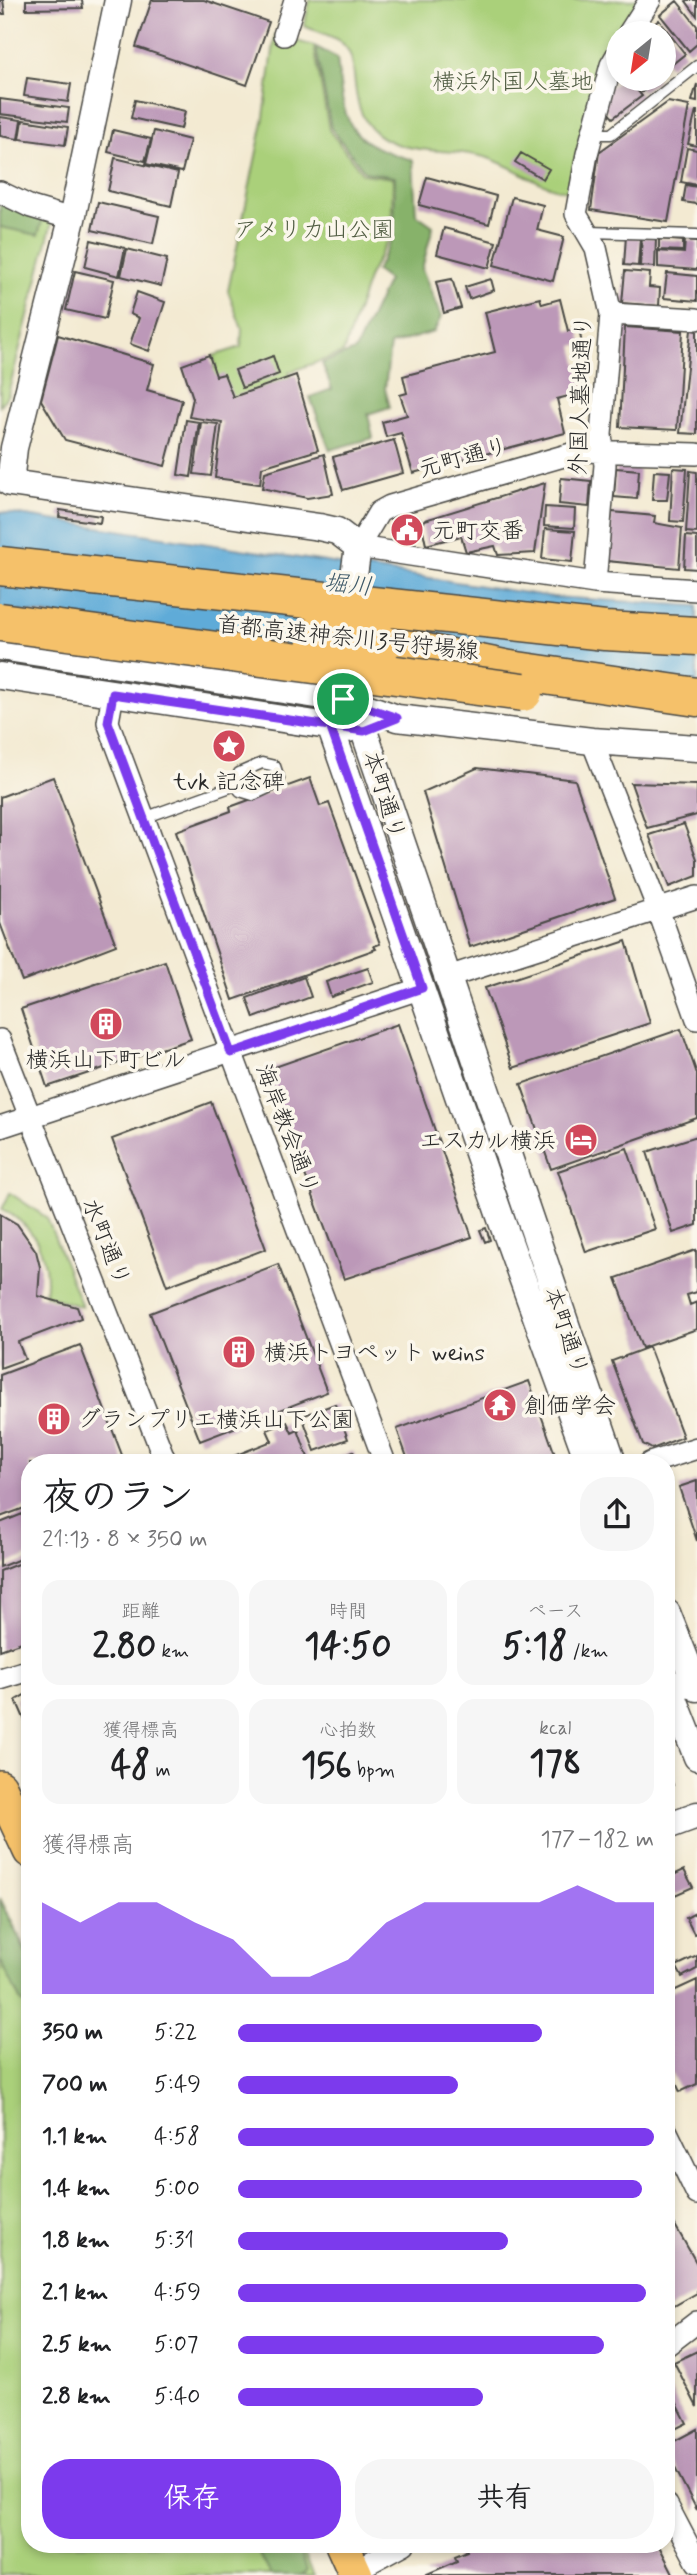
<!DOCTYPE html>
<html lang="ja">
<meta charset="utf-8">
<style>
body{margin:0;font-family:Mynerve,"Klee One",sans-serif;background:#f6f6f6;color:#202124;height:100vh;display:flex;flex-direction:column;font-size:26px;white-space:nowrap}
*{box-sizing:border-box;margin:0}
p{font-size:23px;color:#757577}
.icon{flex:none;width:38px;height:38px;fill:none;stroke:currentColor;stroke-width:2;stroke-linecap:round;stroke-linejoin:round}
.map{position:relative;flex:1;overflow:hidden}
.details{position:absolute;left:21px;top:1454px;width:654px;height:1099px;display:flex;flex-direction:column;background:#fff;border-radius:28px;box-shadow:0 4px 10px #0003}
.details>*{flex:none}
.needle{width:46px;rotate:210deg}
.controls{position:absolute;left:606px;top:21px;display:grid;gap:14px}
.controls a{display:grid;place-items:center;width:70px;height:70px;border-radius:50%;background:#fff;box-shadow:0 4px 10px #0003;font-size:35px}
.pin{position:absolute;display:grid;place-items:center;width:60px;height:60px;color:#fff;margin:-30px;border:4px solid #fff;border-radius:50%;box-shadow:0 2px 7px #0007}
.round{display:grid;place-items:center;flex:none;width:74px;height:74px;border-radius:28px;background:#f6f6f6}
.headline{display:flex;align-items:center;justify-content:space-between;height:119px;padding:0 21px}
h1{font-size:38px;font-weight:700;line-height:52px}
.metrics{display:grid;grid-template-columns:repeat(3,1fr);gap:10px;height:119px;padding:7px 21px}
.metrics div{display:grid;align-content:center;border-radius:18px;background:#f6f6f6;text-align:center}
.metrics b{font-size:35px;font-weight:700}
.metrics small{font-size:19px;font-weight:400}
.metrics p{font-size:19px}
.chart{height:196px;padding:14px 21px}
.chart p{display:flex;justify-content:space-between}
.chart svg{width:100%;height:126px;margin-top:7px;fill:#7c3aed;opacity:.7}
.cta{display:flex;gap:14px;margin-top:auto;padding:14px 21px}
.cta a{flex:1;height:80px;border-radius:28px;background:#7c3aed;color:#fff;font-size:28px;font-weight:700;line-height:80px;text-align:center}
.cta a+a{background:#f6f6f6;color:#202124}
ul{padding:0 21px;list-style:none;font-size:23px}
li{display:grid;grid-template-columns:112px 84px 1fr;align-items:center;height:52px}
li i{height:18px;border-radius:9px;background:#7c3aed}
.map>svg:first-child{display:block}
.green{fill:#aad07a;stroke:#6a7e52;stroke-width:2}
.forest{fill:#87b26a;stroke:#596e4a;stroke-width:2}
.water{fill:#5fabd8;stroke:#456b82;stroke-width:2}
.building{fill:#bc98b8}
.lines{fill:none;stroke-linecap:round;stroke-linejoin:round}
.service-casing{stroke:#494844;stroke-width:13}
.minor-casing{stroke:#494844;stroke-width:24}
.tertiary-casing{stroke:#494844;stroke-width:29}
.primary-casing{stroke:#494844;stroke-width:36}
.motorway-casing{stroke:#494844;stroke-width:41}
.service{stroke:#fff;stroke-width:10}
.minor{stroke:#fff;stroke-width:21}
.tertiary{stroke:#fff;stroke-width:26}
.primary{stroke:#f5c16b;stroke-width:33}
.motorway{stroke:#f5c16b;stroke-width:38}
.motorway-bridge-casing{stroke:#494844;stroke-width:41;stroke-linecap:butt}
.motorway-bridge{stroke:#f5c16b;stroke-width:38}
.route-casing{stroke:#fff;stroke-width:14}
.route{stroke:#7c3aed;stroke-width:9}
.labels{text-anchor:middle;stroke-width:7;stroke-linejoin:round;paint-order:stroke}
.park-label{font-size:23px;fill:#515d43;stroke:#fbf7ec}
.street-label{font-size:23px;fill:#2b2b2b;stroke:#fbf7ec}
.poi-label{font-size:23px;fill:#2b2b2b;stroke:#fbf7ec;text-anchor:start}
.water-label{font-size:24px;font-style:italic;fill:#3d5868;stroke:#fbf7ec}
</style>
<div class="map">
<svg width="697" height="2575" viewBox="0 0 697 2575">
<rect width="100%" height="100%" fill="#fbf7ec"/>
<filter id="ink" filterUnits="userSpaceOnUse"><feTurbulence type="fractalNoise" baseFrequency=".0143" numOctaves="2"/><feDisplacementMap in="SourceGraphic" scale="14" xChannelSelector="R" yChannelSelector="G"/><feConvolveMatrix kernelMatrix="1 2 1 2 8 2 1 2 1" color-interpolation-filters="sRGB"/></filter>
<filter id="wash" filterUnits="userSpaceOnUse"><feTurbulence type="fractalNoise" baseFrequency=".00686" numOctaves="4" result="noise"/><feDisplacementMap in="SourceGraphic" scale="28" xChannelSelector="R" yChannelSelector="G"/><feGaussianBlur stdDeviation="1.57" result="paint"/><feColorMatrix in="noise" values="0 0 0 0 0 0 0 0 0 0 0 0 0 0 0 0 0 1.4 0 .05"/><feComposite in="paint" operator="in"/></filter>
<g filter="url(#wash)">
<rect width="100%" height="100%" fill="#f3ead2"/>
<path class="green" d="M 310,0 L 640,0 L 600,65 L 567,191 C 538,186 515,167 488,158 C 454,146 397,158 371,128 C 346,100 362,62 343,44 C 334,35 315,31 304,26 Z
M 275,35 L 314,46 L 329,130 L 363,174 L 393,178 L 391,234 L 369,276 L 343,353 L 289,372 L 296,391 L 239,423 L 194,398 L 187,376 L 216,366 L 213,356 L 241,347 L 242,329 L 228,291 L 264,117 Z
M 0,204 L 52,222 L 8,394 L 0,406 Z
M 10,1193 L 47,1218 L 82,1307 L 45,1295 C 50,1257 36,1227 2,1209 Z
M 0,1898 L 30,1958 L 30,2544 L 300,2545 L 314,2575 L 0,2575 Z"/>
<path class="forest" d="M 316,47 L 337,58 C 344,124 345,142 413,160 L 416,214 L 433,226 L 422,269 L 441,317 L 434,332 L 390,345 L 385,389 L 390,407 L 368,414 L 373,438 L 330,450 L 310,397 L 332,389 L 322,363 L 355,351 L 388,280 L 376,271 L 394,235 L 395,177 L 365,172 L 331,128 Z
M 0,204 L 43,218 L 38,235 L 0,227 Z
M 0,1900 L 30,1961 L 30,2005 L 21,2002 L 0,1959 Z
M 255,2545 L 297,2545 L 307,2570 L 301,2575 L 271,2575 Z"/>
<path class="water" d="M 0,512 L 553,597 L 697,606 L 697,696 L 0,609 Z"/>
<g id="blocks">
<path class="building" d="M 0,0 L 3,0 L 5,14 L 0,14 Z
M 26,0 L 82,0 L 83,8 L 26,9 Z
M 152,0 L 204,0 L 269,22 L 247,85 L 136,47 Z
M 688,0 L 697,0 L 697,16 L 686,1 Z
M 677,1 L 697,26 L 697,44 L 689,51 L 660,15 Z
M 659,20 L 685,54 L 670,66 L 663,58 L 663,33 L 643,33 Z
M 27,78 L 71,84 L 68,102 L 24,96 Z
M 624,79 L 628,79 L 642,96 L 613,118 L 604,108 L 608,88 Z
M 632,79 L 659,79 L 642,92 Z
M 697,84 L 697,102 L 692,101 Z
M 0,99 L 69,108 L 67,122 L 0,114 Z
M 135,100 L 185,111 L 181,129 L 131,118 Z
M 668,102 L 689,106 L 668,222 L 591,210 L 599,152 Z
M 696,111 L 697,111 L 697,146 L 688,144 Z
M 0,117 L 21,120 L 18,139 L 0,136 Z
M 23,120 L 68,127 L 65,145 L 20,139 Z
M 113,130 L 151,139 L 145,161 L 108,152 Z
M 154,131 L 190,140 L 182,172 L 146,164 Z
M 687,148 L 697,150 L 697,185 L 681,182 Z
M 521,153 L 549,169 L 543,179 L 515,162 Z
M 115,158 L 178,173 L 171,206 L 108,191 Z
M 427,177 L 496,196 L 489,224 L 419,205 Z
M 686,185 L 697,187 L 697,204 L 683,202 Z
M 512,197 L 543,205 L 537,230 L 564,237 L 553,281 L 494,265 Z
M 98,202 L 159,216 L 153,244 L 92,230 Z
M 444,228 L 496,242 L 489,268 L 437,254 Z
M 626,236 L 640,238 L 638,266 L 624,265 Z
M 642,237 L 656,238 L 655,267 L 640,266 Z
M 659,239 L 683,241 L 683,251 L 659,250 Z
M 91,240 L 125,248 L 119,276 L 85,267 Z
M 685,240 L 697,241 L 697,270 L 658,267 L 658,251 L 684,253 Z
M 127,249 L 167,259 L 161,286 L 121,276 Z
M 75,271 L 114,280 L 105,319 L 66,310 Z
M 625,271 L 650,273 L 649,287 L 660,288 L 659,306 L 622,303 Z
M 667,273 L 697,276 L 697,301 L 664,298 Z
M 452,279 L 461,308 L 444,313 L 436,282 Z
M 491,279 L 494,290 L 469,299 L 465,287 Z
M 137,292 L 165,302 L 149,351 L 130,344 L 139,318 L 130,314 Z
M 540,298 L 542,304 L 560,299 L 568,331 L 579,329 L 582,344 L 573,346 L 584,392 L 557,399 L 565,433 L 413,473 L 401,433 L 386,437 L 382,422 L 407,415 L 400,395 L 407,393 L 403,376 L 495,352 L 485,312 Z
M 625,327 L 683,331 L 677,430 L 620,427 Z
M 691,330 L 697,331 L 697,434 L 680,433 Z
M 58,335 L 154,364 L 147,390 L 182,400 L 165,466 L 65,440 L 41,400 Z
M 209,355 L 216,376 L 224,374 L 233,397 L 296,375 L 318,450 L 262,467 L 260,484 L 215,478 L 222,422 L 189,417 L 193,398 L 182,365 Z
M 273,356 L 279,374 L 242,388 L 235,370 Z
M 186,420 L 199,422 L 191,477 L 178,475 Z
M 201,422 L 218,424 L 211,476 L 194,474 Z
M 394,440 L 403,473 L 343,490 L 333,457 Z
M 324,454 L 333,494 L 307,498 L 262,488 L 265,472 Z
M 616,468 L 639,470 L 637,499 L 614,497 Z
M 673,468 L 687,469 L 683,522 L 670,521 Z
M 654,471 L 670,472 L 667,500 L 652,500 Z
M 690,471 L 697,472 L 697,533 L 686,532 Z
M 561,478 L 591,481 L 589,507 L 559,504 Z
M 545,483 L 535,553 L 498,555 L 495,546 L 466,552 L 461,536 L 426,545 L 422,526 L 425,520 Z
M 545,507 L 575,509 L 574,528 L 544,526 Z
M 60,510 L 101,516 L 100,523 L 59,517 Z
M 612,512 L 655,516 L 654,523 L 682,528 L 679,568 L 607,561 Z
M 413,521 L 420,525 L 410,541 L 396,532 L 402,523 L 409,527 Z
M 545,529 L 575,531 L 572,562 L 542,559 Z
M 686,536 L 697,537 L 697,569 L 684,568 Z
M 477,768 L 575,780 L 615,898 L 470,947 L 423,792 Z
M 53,777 L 116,945 L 22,981 L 0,923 L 0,797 Z
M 310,778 L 320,806 L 329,803 L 380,944 L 374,946 L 376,949 L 233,1000 L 176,831 L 231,811 L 230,807 Z
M 631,783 L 697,785 L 697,815 L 647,828 Z
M 684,824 L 697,859 L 697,876 L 669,887 L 649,835 Z
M 626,941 L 650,1023 L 513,1068 L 485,988 Z
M 165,961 L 191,1039 L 47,1087 L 21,1009 Z
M 368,968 L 373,982 L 331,997 L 326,982 Z
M 304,977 L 311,997 L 254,1018 L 247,998 Z
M 398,1024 L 472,1237 L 344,1279 L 266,1070 Z
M 681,1029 L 697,1074 L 697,1118 L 551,1169 L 521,1084 Z
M 211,1102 L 266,1249 L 167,1286 L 112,1139 Z
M 697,1136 L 697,1225 L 673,1233 L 647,1152 Z
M 627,1148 L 655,1229 L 586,1252 L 558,1171 Z
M 0,1214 L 17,1224 L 36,1251 L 40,1267 L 38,1296 L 77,1307 L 81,1318 L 18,1342 L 25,1359 L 0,1368 Z
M 486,1228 L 490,1240 L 485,1242 L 480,1230 Z
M 696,1250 L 697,1292 L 687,1295 L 690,1305 L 697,1302 L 697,1329 L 642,1348 L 616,1278 Z
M 278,1264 L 327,1392 L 200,1441 L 150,1313 Z
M 80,1345 L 125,1463 L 30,1463 L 30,1506 L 0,1517 L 0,1375 Z
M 649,1347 L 683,1437 L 652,1449 L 643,1444 L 612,1361 Z
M 529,1381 L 558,1463 L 409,1463 L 397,1429 Z
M 335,1404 L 348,1439 L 315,1451 L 302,1416 Z
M 287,1422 L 292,1433 L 298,1430 L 310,1463 L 216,1463 L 272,1441 L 267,1430 Z
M 353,1451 L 358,1463 L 323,1463 Z
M 697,1481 L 697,1541 L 679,1487 Z
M 30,1511 L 30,1555 L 0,1567 L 0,1523 Z
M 30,1559 L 30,1639 L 0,1650 L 0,1571 Z
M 30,1692 L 30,1732 L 16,1700 Z
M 667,1769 L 673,1785 L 667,1787 Z
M 684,1870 L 693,1887 L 675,1895 L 667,1878 Z
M 697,1912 L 697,1933 L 694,1934 L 686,1918 Z
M 697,1956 L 697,1969 L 682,1977 L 676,1966 Z
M 697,1980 L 697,2084 L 680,2092 L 667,2063 L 667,1994 Z
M 667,2211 L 697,2264 L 697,2293 L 667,2310 Z
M 697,2351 L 697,2407 L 674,2362 Z
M 667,2384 L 687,2423 L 667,2433 Z
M 697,2429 L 697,2510 L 667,2453 L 667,2445 Z
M 464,2544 L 658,2544 L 674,2575 L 425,2575 L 457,2561 L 455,2556 L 467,2551 Z"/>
</g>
</g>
<g filter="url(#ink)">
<use href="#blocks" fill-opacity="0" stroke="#494844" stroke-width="2"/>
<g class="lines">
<defs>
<path id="service" d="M 592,134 L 611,134 L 697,66
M 588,232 L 697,235
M 262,763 L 275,766 L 279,778 L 277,784 L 253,795 L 240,791 L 236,785 L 239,773 Z
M 144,818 L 236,785"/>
<path id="minor" d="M 629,33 L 650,0
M 284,35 L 295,0
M 0,192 L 31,207 L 72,219
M 611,314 L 697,319
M 697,454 L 581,451 L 390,506 L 379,512 L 358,547 L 595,583 L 697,590
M 595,583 L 605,465 L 601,435 L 611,314 L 596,248 L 576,214 L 587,154 L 611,65 L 618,53
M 113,694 L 108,722 L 385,1463
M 592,741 L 658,909 L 697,1019
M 445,978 L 697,897
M 0,1040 L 166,1463
M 0,1127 L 422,988
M 650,1463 L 697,1448
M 0,1679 L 30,1670
M 667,2132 L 697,2194
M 667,2345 L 697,2322
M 667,2505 L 697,2562
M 354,2571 L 404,2544"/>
<path id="tertiary" d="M 118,0 L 72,219 L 14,448 L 10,483 L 319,527 L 337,531 L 358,547 L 342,661 L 343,699 L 330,726 L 502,1222 L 589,1463
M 0,647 L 343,699 L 397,718 L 592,741 L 697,748
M 0,676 L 348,729
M 343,699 L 364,731 L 613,1463
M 667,1613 L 697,1688
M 667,1681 L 697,1757
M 667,1826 L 697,1815"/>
<path id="primary" d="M 0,1787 L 30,1851
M 342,2544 L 356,2575"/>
<path id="motorway" d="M 382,644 L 510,670 L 697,697"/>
</defs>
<use href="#service" class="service-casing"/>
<use href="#minor" class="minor-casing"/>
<use href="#tertiary" class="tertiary-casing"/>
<use href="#primary" class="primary-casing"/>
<use href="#motorway" class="motorway-casing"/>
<use href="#service" class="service"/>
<use href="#minor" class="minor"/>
<use href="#tertiary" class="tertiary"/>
<use href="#primary" class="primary"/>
<use href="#motorway" class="motorway"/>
<defs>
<path id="motorway-bridge" d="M 0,566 L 605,631 L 697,636
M 0,622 L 523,692
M 315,635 L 382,644"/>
</defs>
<use href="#motorway-bridge" class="motorway-bridge-casing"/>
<use href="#motorway-bridge" class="motorway-bridge"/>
</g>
</g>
<g class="lines" filter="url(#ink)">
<defs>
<path id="route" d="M 343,699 L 330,726 L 113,694 L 108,722 L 231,1053 L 422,988 L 330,726 L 364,731 L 397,718 L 343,699"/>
</defs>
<use href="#route" class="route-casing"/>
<use href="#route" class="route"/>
</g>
<defs>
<symbol id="civic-disc" viewBox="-11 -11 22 22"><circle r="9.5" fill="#d1495b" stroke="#fbf7ec"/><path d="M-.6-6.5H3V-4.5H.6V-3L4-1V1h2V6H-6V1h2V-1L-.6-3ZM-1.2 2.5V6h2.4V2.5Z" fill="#fff"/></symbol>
<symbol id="sight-disc" viewBox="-11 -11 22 22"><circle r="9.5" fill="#d1495b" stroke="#fbf7ec"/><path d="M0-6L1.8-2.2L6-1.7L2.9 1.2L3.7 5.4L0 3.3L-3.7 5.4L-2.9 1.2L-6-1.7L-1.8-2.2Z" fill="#fff"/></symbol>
<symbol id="building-disc" viewBox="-11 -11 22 22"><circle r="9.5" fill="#d1495b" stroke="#fbf7ec"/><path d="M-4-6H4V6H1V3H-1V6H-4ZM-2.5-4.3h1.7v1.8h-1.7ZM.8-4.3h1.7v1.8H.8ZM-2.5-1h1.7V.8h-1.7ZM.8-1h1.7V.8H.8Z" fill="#fff"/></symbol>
<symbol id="hotel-disc" viewBox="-11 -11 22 22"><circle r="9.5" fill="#d1495b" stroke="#fbf7ec"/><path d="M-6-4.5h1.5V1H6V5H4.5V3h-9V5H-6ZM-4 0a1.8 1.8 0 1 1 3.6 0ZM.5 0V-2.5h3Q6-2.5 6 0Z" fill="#fff"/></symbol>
<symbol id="temple-disc" viewBox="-11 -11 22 22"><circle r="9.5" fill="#d1495b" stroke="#fbf7ec"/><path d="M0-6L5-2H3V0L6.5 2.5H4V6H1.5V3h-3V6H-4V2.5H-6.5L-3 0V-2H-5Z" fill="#fff"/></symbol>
</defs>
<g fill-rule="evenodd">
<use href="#civic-disc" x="388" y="511" width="38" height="38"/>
<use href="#sight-disc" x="210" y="727" width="38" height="38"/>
<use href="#building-disc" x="87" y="1005" width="38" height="38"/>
<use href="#hotel-disc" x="562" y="1121" width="38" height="38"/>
<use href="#building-disc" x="220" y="1333" width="38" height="38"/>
<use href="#temple-disc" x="481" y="1386" width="38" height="38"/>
<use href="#building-disc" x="35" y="1400" width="38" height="38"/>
</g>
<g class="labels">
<g class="park-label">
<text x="513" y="89">横浜外国人墓地</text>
<text x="314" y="237">アメリカ山公園</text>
</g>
<g class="street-label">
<text transform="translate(580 395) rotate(-88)" y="8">外国人墓地通り</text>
<text transform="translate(463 457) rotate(-16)" y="8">元町通り</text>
<text transform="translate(348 637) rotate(6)" y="8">首都高速神奈川3号狩場線</text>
<text transform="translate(385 795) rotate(72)" y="8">本町通り</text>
<text transform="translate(288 1129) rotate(69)" y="8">海岸教会通り</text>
<text transform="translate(107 1242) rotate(68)" y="8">水町通り</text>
<text transform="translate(567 1331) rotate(71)" y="8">本町通り</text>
</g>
<g class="poi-label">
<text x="432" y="538">元町交番</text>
<text x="229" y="789" text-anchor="middle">tvk 記念碑</text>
<text x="106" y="1067" text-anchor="middle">横浜山下町ビル</text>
<text x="556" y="1148" text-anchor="end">エスカル横浜</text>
<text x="264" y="1360">横浜トヨペット weins</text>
<text x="524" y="1413">創価学会</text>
<text x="78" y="1427">グランプリエ横浜山下公園</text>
</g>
<g class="water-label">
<text transform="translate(348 584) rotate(6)" y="8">堀川</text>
</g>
</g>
</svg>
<div class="controls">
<a><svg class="needle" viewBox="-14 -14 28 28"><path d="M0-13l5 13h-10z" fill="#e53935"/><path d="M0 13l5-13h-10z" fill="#757577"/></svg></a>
</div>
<div class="pin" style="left:343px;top:699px;background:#1e9e55"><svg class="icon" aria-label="arrive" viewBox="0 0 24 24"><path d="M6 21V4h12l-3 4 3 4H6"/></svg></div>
<section class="details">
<div class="headline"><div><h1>夜のラン</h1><p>21:13 · 8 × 350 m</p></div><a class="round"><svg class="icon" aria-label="share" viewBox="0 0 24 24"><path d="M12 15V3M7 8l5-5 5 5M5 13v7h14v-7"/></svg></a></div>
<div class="metrics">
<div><p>距離</p><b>2.80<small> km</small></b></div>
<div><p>時間</p><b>14:50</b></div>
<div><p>ペース</p><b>5:18<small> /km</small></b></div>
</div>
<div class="metrics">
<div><p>獲得標高</p><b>48<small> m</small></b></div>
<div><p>心拍数</p><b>156<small> bpm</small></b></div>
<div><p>kcal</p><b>178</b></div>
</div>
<div class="chart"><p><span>獲得標高</span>177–182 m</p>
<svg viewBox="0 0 160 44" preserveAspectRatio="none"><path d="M0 44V12L10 19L20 12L30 12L40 19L50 25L60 38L70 38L80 32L90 19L100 12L110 12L120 12L130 12L140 6L150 12L160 12V44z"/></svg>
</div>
<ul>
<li><b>350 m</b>5:22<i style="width:73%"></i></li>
<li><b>700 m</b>5:49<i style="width:53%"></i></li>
<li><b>1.1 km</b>4:58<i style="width:100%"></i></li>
<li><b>1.4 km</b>5:00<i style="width:97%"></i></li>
<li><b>1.8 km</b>5:31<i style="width:65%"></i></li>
<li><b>2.1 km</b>4:59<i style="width:98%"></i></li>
<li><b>2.5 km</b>5:07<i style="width:88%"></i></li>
<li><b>2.8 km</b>5:40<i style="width:59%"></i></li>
</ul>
<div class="cta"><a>保存</a><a>共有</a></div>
</section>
</div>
